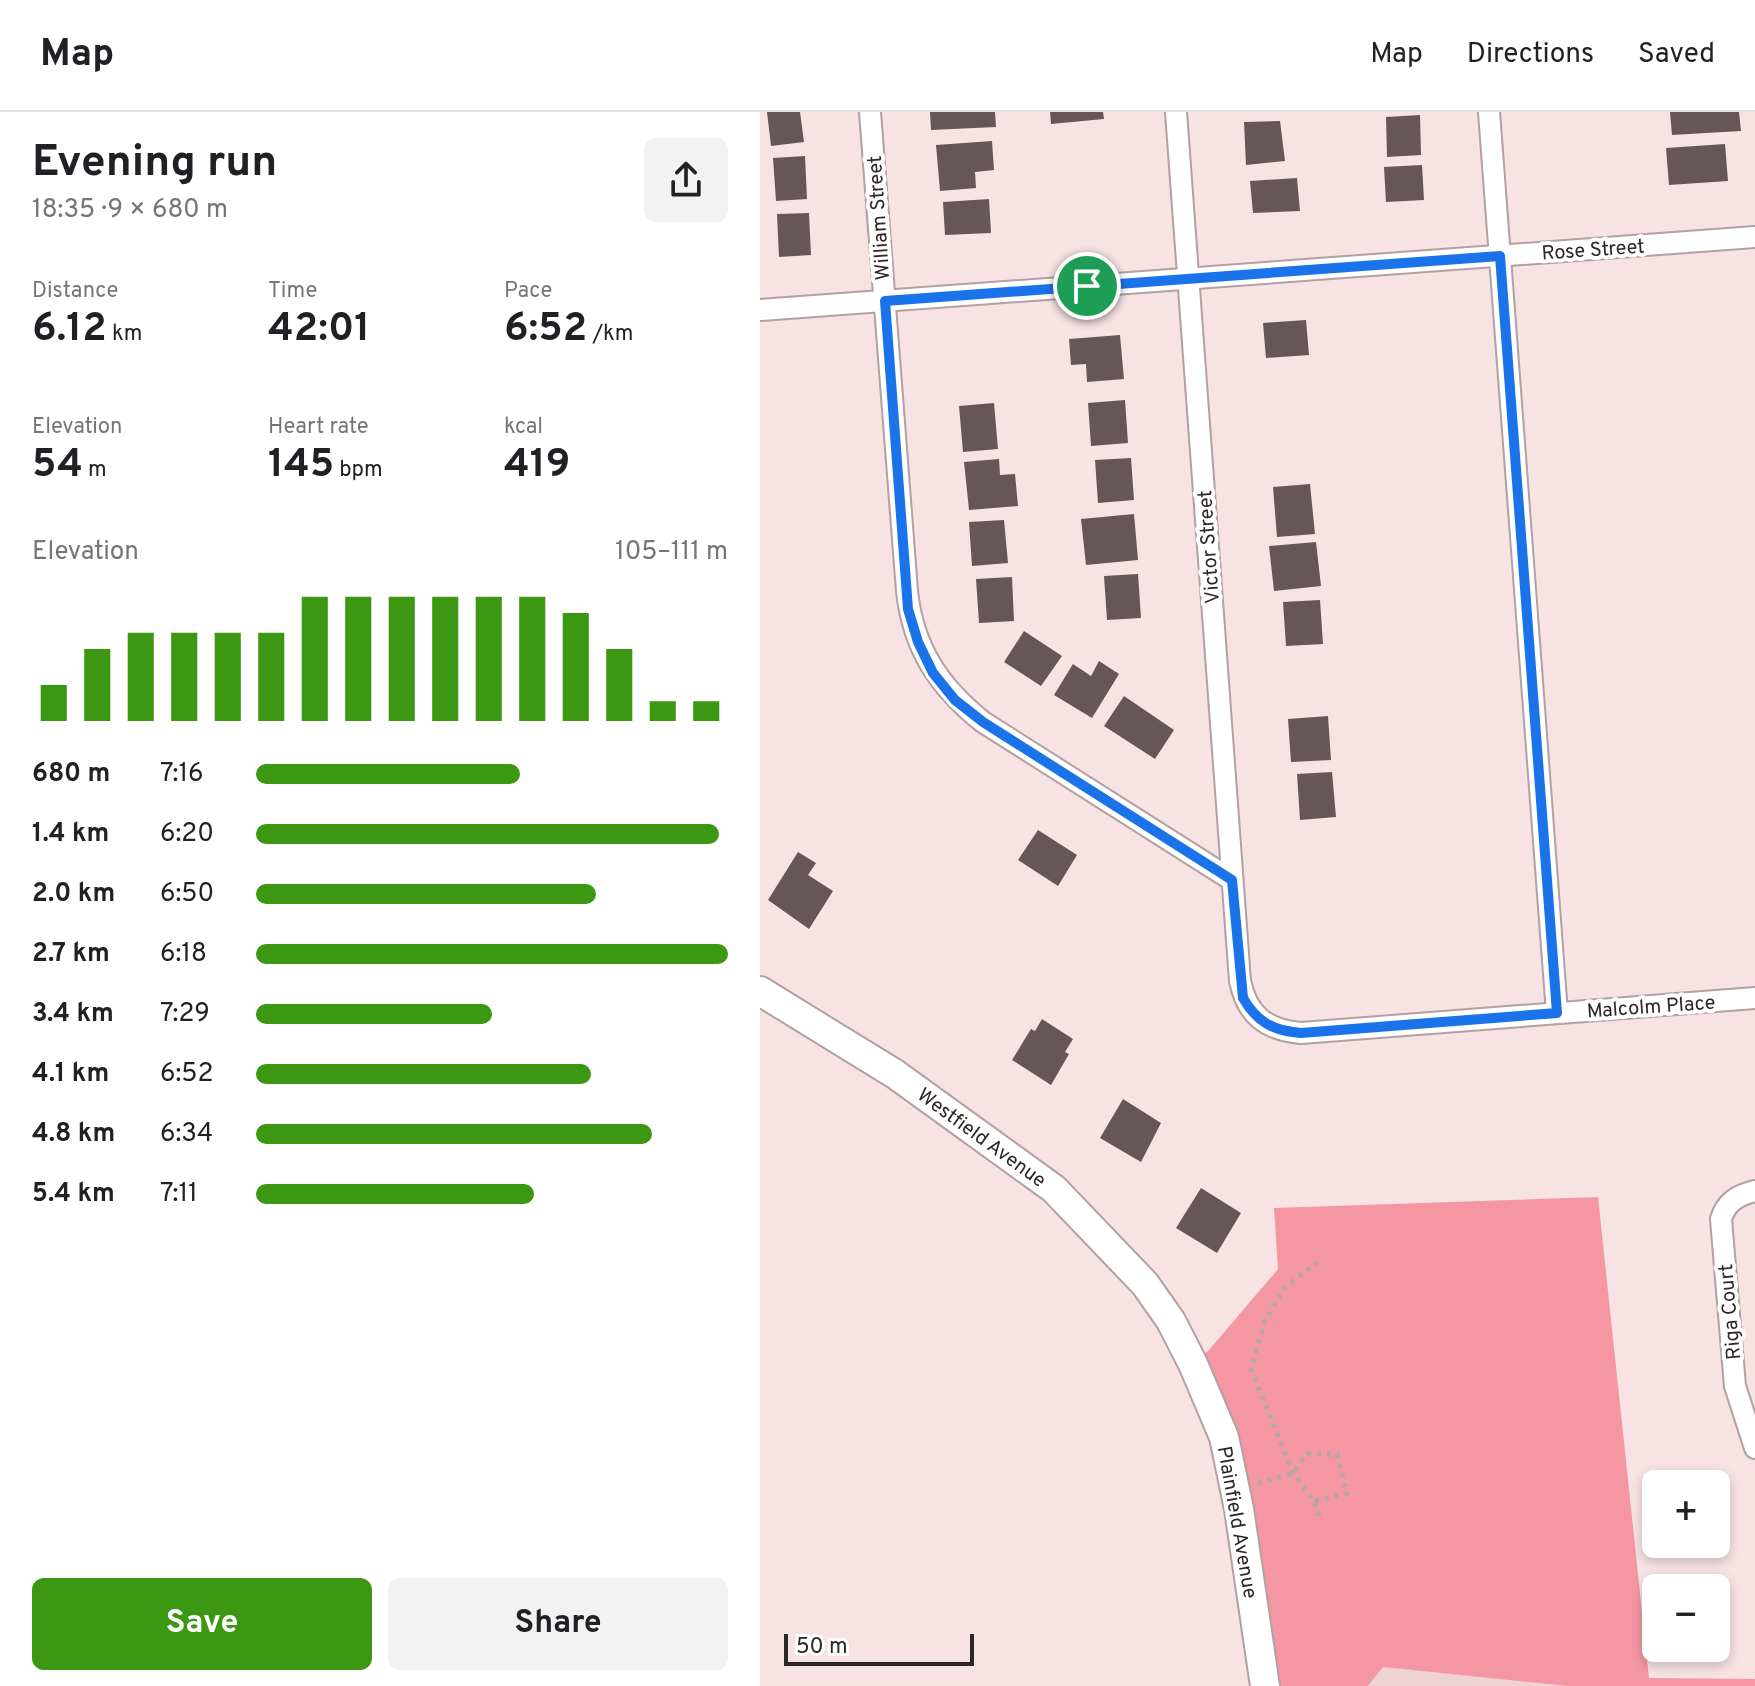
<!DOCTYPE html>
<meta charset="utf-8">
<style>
body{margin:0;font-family:Overpass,sans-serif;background:#f2f2f2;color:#202124;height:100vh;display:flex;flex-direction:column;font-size:30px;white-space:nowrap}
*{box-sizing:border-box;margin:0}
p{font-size:26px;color:#757577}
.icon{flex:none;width:44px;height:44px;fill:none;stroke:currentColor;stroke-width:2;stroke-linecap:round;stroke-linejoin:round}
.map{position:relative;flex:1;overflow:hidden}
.details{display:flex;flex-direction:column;background:#fff;width:760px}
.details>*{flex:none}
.controls{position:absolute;left:882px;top:1358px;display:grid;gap:16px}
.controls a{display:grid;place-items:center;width:88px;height:88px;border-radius:12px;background:#fff;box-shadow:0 4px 12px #0003;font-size:40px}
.scale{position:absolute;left:24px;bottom:20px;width:190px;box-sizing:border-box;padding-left:8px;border:4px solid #2d2627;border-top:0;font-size:22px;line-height:28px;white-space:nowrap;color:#2d2627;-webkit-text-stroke:6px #fff;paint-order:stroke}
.pin{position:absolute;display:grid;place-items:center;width:68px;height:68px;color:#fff;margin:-34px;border:4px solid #fff;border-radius:50%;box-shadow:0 2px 8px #0007}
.round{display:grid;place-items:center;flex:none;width:84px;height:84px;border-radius:12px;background:#f2f2f2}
.head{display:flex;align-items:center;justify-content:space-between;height:136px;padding:0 32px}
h1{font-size:44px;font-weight:700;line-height:60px}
.figures{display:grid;grid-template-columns:repeat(3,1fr);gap:12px;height:136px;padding:8px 32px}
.figures div{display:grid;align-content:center}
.figures b{font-size:40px;font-weight:700}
.figures small{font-size:22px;font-weight:400}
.figures p{font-size:22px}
.chart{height:224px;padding:16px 32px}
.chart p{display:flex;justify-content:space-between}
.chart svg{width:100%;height:144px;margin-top:8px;stroke:#3c9712;stroke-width:6}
.cta{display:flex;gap:16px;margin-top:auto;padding:16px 32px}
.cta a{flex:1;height:92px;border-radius:12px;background:#3c9712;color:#fff;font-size:32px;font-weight:700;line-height:92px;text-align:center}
.cta a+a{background:#f2f2f2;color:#202124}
ul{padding:0 32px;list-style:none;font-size:26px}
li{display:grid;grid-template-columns:128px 96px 1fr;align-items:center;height:60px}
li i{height:20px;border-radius:10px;background:#3c9712}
header{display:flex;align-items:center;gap:48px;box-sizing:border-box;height:112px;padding:0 40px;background:#fff;border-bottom:2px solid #e0e0e0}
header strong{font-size:38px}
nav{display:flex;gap:44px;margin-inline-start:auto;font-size:28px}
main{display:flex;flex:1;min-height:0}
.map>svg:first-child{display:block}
.built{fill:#eed2d4}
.green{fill:#f497a3}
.building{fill:#675658}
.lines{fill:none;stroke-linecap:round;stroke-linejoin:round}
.street-casing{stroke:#b3a0a2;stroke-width:24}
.secondary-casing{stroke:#b3a0a2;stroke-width:32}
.path{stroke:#b6a5a7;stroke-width:5;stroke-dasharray:4 6;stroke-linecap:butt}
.street{stroke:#fff;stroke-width:20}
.secondary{stroke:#fff;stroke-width:28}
.route-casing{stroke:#fff;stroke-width:16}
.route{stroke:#1a73e8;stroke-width:10}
.labels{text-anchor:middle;stroke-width:8;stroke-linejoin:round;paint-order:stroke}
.street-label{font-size:20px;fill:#2d2627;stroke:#fff}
</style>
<header>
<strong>Map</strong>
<nav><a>Map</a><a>Directions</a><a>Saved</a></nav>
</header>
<main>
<section class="details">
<div class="head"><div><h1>Evening run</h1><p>18:35 · 9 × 680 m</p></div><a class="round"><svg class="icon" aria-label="share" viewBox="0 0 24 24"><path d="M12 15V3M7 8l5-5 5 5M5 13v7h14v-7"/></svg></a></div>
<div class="figures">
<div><p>Distance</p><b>6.12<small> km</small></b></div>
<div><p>Time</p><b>42:01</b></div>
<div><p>Pace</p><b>6:52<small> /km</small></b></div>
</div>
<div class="figures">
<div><p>Elevation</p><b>54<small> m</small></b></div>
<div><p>Heart rate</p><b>145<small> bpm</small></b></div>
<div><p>kcal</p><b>419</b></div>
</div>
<div class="chart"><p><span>Elevation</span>105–111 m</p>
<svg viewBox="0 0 160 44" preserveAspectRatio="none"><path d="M5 44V33M15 44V22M25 44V17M35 44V17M45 44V17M55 44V17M65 44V6M75 44V6M85 44V6M95 44V6M105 44V6M115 44V6M125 44V11M135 44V22M145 44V38M155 44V38"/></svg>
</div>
<ul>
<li><b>680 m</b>7:16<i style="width:56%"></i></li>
<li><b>1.4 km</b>6:20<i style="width:98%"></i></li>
<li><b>2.0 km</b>6:50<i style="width:72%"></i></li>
<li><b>2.7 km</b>6:18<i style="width:100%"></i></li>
<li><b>3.4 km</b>7:29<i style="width:50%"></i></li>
<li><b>4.1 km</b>6:52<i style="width:71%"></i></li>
<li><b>4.8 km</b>6:34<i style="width:84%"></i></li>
<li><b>5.4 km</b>7:11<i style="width:59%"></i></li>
</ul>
<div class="cta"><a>Save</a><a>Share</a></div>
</section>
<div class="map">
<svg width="995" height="1574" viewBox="0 0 995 1574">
<rect width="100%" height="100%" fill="#f7e2e4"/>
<path class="built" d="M 623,1555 L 808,1573 L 808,1574 L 608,1574 Z"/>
<path class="green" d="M 838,1085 L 889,1566 L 995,1567 L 995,1574 L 808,1574 L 623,1555 L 608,1574 L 505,1574 L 479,1397 L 433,1252 L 449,1238 L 518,1157 L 514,1096 Z"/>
<path class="building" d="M 7,0 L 40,0 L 44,30 L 11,34 Z
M 170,0 L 235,0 L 236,15 L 171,18 Z
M 290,0 L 343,0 L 344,7 L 291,12 Z
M 910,0 L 979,0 L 981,19 L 912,23 Z
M 660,3 L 661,43 L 627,45 L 626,5 Z
M 520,9 L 525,49 L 486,53 L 484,10 Z
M 232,29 L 234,58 L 215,60 L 216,76 L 180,79 L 176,33 Z
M 965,32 L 968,69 L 909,73 L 906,36 Z
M 45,44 L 47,87 L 16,89 L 13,46 Z
M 662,53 L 664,88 L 626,90 L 624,55 Z
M 537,66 L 540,99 L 493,101 L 490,69 Z
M 229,87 L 231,121 L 185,123 L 183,90 Z
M 49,101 L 51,143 L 19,145 L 17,102 Z
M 546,208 L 549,243 L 506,246 L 503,211 Z
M 360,223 L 364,267 L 327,270 L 326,252 L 311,253 L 309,227 Z
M 365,288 L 368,331 L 331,334 L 328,291 Z
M 234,291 L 238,337 L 203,340 L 199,294 Z
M 371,346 L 374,388 L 338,391 L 335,348 Z
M 239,347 L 240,363 L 255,362 L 258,394 L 209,398 L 204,350 Z
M 550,372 L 555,422 L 517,425 L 513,375 Z
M 374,402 L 378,448 L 326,453 L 321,407 Z
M 244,408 L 248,451 L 212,454 L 209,410 Z
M 556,430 L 561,474 L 514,479 L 509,434 Z
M 378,462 L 381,506 L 347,508 L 344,464 Z
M 252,465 L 254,509 L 219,511 L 216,467 Z
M 560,488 L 563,532 L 526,534 L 523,490 Z
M 264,519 L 302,544 L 281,574 L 244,550 Z
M 339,549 L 359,562 L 332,606 L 294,583 L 313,552 L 331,564 Z
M 364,584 L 414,618 L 395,647 L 344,614 Z
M 568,604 L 571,648 L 531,650 L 528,607 Z
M 572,660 L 576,705 L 540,708 L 537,662 Z
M 278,718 L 317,743 L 298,774 L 258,748 Z
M 38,740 L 56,751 L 48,763 L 73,779 L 49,817 L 8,788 Z
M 282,907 L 313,927 L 305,940 L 309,942 L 291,973 L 252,948 L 271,917 L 275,919 Z
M 363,987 L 401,1011 L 381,1050 L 340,1026 Z
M 441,1076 L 481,1101 L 457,1141 L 416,1116 Z"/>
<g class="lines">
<defs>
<path id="street" d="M 110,0 L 147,479 C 153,536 179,575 223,610 L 472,768
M 416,0 L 480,869 C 487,903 506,918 541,921 L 995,886
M 729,0 L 797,901
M 0,198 L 995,125
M 995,1079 C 978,1083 966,1090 961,1107 L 975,1274 L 995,1336"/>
<path id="secondary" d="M 0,879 L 135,962 L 294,1077 L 385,1172 L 411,1209 L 433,1252 L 464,1325 L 479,1397 L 505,1574"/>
</defs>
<use href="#street" class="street-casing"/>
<use href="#secondary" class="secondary-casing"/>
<path class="path" d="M 558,1150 L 525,1175 L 505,1209 L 491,1257 L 533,1361 L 554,1389 L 559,1404
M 498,1371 L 533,1361 L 547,1342 L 577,1342 L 587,1382 L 554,1389"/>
<use href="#street" class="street"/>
<use href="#secondary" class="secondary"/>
</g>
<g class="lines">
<defs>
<path id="route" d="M 740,144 L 797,901 L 541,921 C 513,919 497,910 483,886 L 472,768 L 223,610 L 195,588 L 173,561 L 158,530 L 148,497 L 125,189 Z"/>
</defs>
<use href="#route" class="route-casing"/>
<use href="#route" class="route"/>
</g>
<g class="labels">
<g class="street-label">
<text transform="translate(118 106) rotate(-94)" y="7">William Street</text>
<text transform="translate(833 137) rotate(-4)" y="7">Rose Street</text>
<text transform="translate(448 435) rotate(-94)" y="7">Victor Street</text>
<text transform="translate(891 894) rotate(-4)" y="7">Malcolm Place</text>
<text transform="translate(222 1025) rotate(36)" y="7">Westfield Avenue</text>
<text transform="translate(969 1200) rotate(-95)" y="7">Riga Court</text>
<text transform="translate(478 1410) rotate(80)" y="7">Plainfield Avenue</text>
</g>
</g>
</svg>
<div class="controls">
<a>+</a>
<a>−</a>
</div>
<div class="scale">50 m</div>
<div class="pin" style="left:327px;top:174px;background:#1e9e55"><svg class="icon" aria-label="arrive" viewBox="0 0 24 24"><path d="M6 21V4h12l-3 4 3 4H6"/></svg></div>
</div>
</main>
